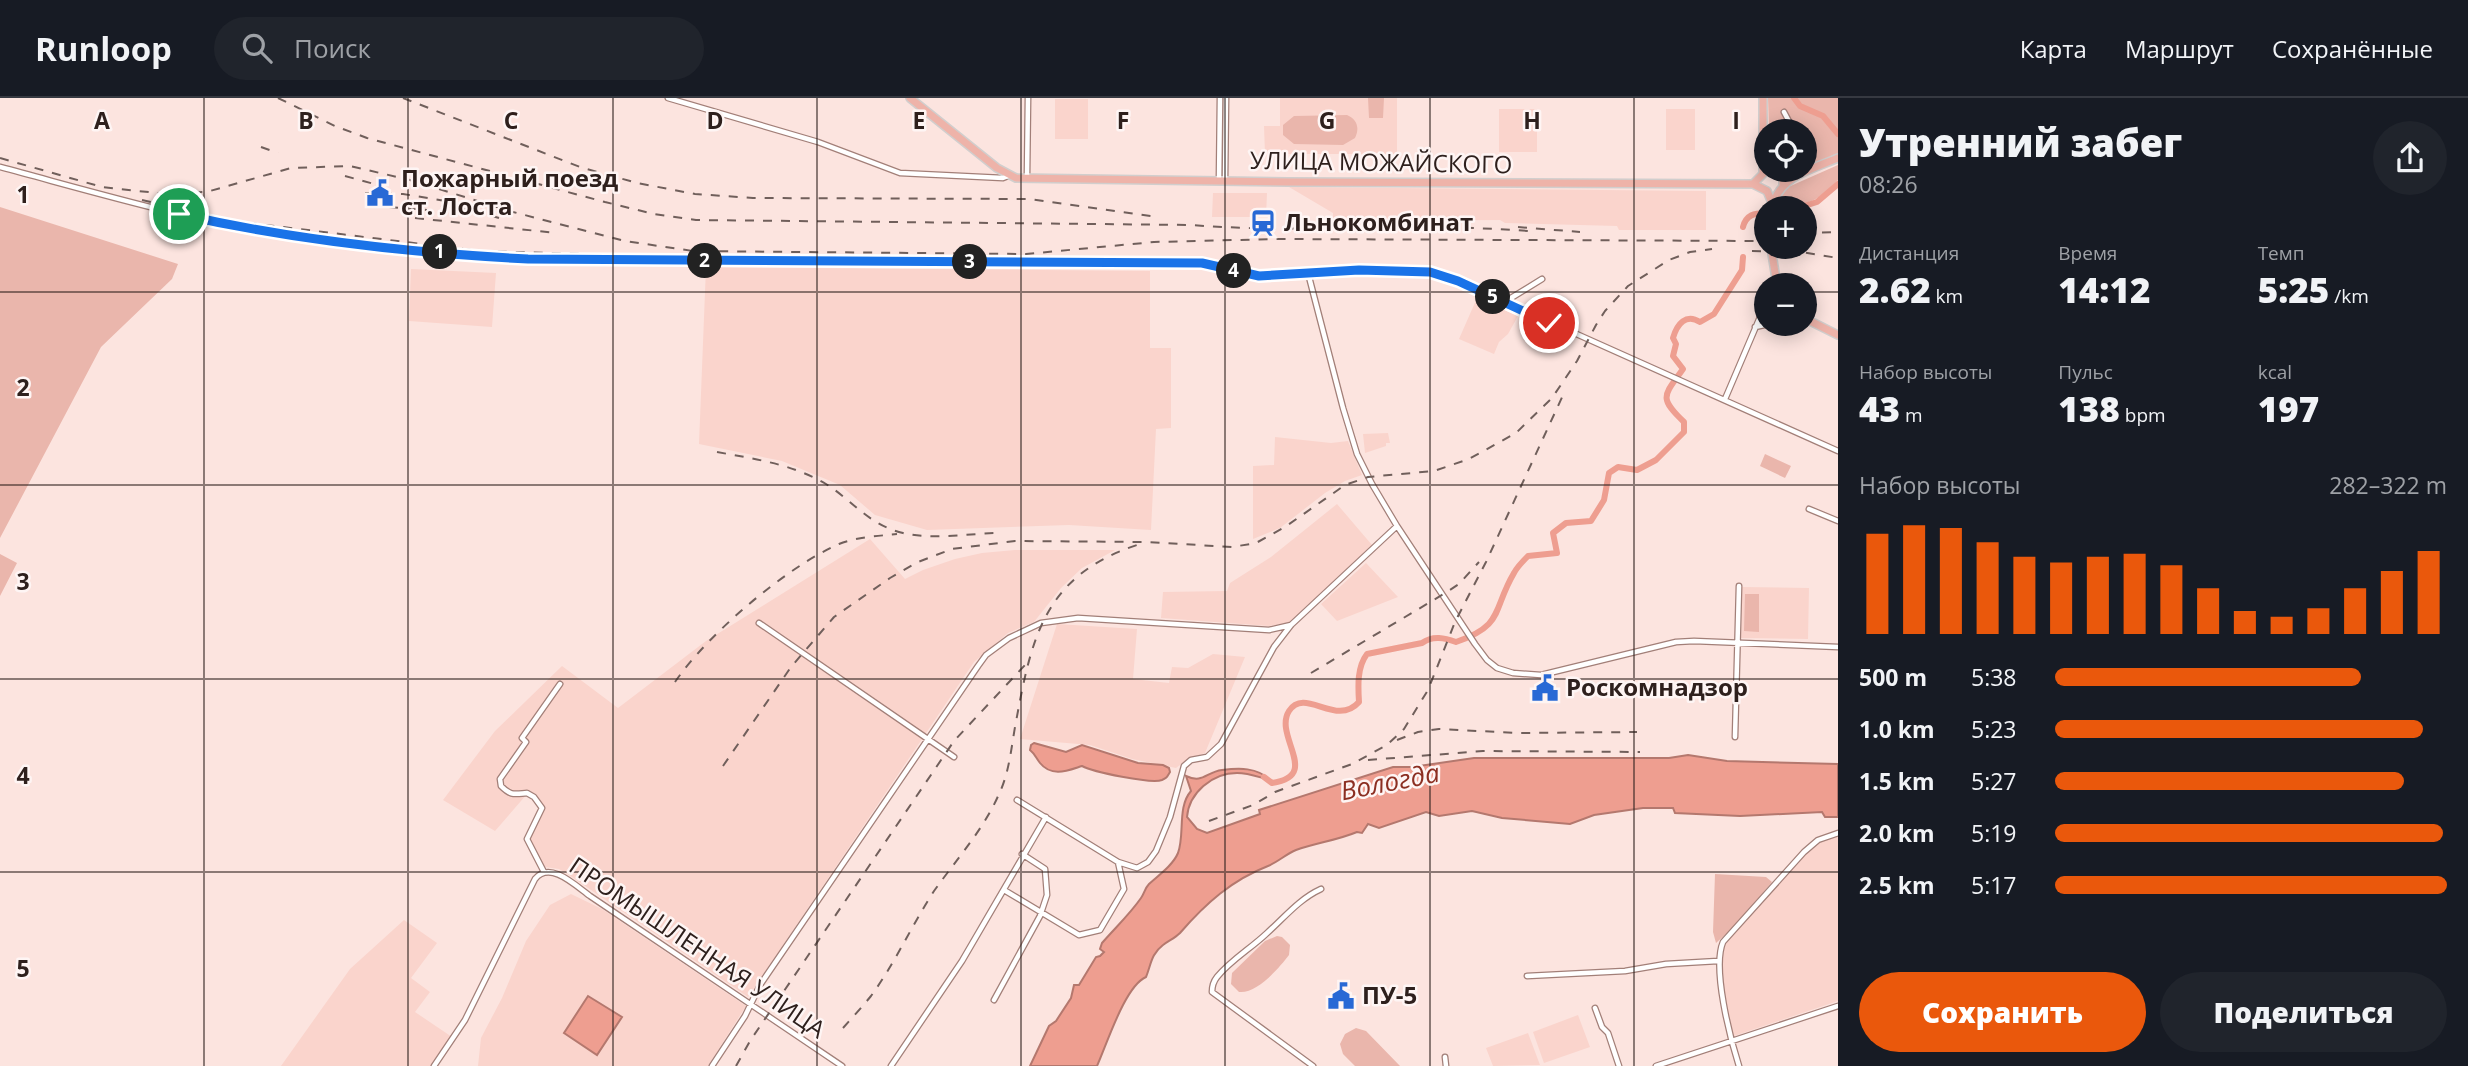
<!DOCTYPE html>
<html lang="ru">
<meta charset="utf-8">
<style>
body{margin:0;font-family:"Open Sans",sans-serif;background:#20242c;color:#f1f3f6;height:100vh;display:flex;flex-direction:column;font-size:26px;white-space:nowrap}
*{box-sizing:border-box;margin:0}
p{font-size:23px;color:#9ea1a6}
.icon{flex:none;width:38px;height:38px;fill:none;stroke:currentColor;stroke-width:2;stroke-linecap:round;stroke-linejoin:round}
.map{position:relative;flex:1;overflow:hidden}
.panel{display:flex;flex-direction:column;background:#171b24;width:630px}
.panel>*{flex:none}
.tools{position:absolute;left:1754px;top:21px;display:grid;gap:14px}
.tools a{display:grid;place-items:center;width:63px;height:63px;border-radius:50%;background:#171b24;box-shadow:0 4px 18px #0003;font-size:35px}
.pin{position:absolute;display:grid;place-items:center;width:60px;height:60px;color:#fff;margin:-30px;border:4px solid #fff;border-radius:50%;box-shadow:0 2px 7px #0007}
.km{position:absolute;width:35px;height:35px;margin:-18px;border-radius:50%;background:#222;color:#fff;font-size:19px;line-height:35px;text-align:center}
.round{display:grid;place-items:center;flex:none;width:74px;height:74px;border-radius:37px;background:#20242c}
.headline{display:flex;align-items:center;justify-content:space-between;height:119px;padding:0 21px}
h1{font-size:38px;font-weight:800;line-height:52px}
.metrics{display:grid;grid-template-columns:repeat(3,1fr);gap:10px;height:119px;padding:7px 21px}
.metrics div{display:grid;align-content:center}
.metrics b{font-size:35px;font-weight:800}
.metrics small{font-size:19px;font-weight:400}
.metrics p{font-size:19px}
.chart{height:196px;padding:14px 21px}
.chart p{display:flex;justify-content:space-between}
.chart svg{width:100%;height:126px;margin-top:7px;stroke:#ea580c;stroke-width:6}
.cta{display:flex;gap:14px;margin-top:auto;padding:14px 21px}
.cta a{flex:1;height:80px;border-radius:42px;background:#ea580c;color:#fff;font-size:28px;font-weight:800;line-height:80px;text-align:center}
.cta a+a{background:#20242c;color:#f1f3f6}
ul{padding:0 21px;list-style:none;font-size:23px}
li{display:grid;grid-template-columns:112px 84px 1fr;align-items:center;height:52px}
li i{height:18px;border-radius:9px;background:#ea580c}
header{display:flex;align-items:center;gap:42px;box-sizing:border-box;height:98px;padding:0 35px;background:#171b24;border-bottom:2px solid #363941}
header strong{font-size:33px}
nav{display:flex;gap:38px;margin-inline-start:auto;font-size:24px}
.search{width:490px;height:63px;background:#20242c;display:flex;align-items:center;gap:18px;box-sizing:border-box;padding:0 24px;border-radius:38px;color:#9ea1a6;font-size:26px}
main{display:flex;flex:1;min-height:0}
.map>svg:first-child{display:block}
.built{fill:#fad4cc}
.green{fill:#eab6ac}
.water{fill:#ee9e90;stroke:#b4786e;stroke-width:2}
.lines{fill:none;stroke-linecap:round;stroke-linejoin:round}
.river{stroke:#ee9e90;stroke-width:6}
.minor-casing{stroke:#a27f78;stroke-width:7}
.major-casing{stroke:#d1cecd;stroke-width:10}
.minor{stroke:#fff;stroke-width:4.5}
.major{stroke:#eeb3a9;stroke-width:7}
.rail{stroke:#705f5b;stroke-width:2;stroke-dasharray:9 9;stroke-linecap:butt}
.route-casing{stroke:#fff;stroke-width:14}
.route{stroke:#1a73e8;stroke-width:9}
.grid{fill:none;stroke:#2e201d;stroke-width:2;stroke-opacity:0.55}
.labels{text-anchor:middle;stroke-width:5;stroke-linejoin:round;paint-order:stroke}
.street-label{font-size:24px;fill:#2e201d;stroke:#fef5f4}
.poi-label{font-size:24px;font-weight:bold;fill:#2e201d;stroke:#fef5f4;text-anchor:start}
.water-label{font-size:26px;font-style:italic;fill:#8c2f22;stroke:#fef5f4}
.grid-label{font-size:23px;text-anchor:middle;font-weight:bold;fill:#2e201d;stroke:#fef5f4;stroke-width:5;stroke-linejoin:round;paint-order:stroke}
</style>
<header>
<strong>Runloop</strong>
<div class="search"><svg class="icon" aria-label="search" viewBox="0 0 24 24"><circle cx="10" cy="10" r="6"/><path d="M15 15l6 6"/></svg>Поиск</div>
<nav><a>Карта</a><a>Маршрут</a><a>Сохранённые</a></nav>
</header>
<main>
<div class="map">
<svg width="1838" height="968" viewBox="0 0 1838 968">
<rect width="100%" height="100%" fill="#fce4df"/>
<path class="built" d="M 1280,0 L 1397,0 L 1397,56 L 1265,56 L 1264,28 L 1280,28 Z
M 1055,1 L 1088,1 L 1088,41 L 1055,41 Z
M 1499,11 L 1537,11 L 1537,54 L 1499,54 Z
M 1666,11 L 1695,11 L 1695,52 L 1666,52 Z
M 1289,89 L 1706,93 L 1706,132 L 1619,132 L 1617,128 L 1505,125 L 1500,122 L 1333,123 L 1333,115 Z
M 1213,95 L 1267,95 L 1266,119 L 1212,119 Z
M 706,169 L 1150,173 L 1150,250 L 1171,250 L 1171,330 L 1156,331 L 1151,432 L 1069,427 L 927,432 L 875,417 L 840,387 L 782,363 L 699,346 Z
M 411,171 L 496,175 L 492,229 L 409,223 Z
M 1477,200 L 1518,218 L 1508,236 L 1499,244 L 1494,256 L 1459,241 Z
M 1388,335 L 1390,345 L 1386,345 L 1386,348 L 1365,355 L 1363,336 Z
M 1275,339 L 1331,345 L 1348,343 L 1362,377 L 1345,383 L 1325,395 L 1280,430 L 1253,441 L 1253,368 L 1274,367 Z
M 1337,406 L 1372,447 L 1290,525 L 1269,528 L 1161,520 L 1163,494 L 1227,493 L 1230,485 L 1271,459 Z
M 870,441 L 905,481 L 923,472 L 955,461 L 982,455 L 1015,452 L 1115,452 L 1082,470 L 1061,490 L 1034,524 L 1008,535 L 974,564 L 748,899 L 569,777 L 559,771 L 545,769 L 526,738 L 541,710 L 527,696 L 495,733 L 443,702 L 495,633 L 562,568 L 618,610 L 706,543 Z
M 1366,465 L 1398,499 L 1337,523 L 1321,506 Z
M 1742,489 L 1809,490 L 1808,541 L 1741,540 Z
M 1057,526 L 1137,531 L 1133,581 L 1169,585 L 1172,569 L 1188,570 L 1213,556 L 1245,559 L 1205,655 L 1188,661 L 1176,670 L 1132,661 L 1090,647 L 1020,641 Z
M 1838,737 L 1838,903 L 1731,939 L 1720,862 L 1725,846 L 1805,756 L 1820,743 Z
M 571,796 L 602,811 L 746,908 L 708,968 L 478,968 L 481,940 L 502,900 L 526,843 L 550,807 Z
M 404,822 L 437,845 L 411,880 L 430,894 L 415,914 L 452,939 L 431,968 L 281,968 L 350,871 Z
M 1578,917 L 1590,949 L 1544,965 L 1533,934 Z
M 1528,935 L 1540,967 L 1493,968 L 1486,950 Z"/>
<path class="green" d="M 1368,0 L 1384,0 L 1383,20 L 1369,20 Z
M 1768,0 L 1838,0 L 1838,56 L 1804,69 L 1804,33 L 1769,33 Z
M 1347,17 C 1357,21 1360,30 1355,40 L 1343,47 L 1294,46 L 1283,37 L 1283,27 L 1294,18 Z
M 1838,67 L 1838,82 C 1820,102 1808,107 1781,110 L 1781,96 L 1786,90 Z
M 0,109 L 178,166 L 172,181 L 101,249 L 0,440 Z
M 1765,356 L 1791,368 L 1785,380 L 1760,368 Z
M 0,456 L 17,465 L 0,498 Z
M 1745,496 L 1759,496 L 1759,534 L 1744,533 Z
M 1715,776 L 1766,779 L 1772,784 L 1738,825 L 1716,845 L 1713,834 Z
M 1277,838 L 1282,839 L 1290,847 L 1289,857 C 1279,870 1257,896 1239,894 L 1231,886 L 1232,875 L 1265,843 Z
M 1356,930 L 1366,933 L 1400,968 L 1355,968 L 1343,956 L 1340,946 L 1345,936 Z"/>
<path class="water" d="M 1034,645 L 1066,654 L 1082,647 L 1138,665 L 1163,667 L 1169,670 L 1170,674 C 1167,679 1167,680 1162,682 C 1151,686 1093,674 1082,668 C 1069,672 1052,680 1040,665 C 1036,660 1035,656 1030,652 L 1031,647 Z
M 1688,657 L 1727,663 L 1838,666 L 1838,719 L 1825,719 L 1822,714 L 1740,718 L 1675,715 L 1673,710 L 1643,710 L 1594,717 L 1570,726 L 1502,720 L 1472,713 L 1439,718 L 1426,714 L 1379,730 L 1368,726 L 1362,735 L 1357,734 C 1338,742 1316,745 1296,752 C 1286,756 1278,764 1268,768 C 1232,782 1206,805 1180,835 C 1175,840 1168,843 1163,847 C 1151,856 1151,867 1146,879 C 1125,888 1107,946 1097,968 L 1030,968 L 1049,928 L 1056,923 L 1071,900 L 1074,887 L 1079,887 L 1096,859 L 1100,858 L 1104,854 L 1100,851 L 1102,845 C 1115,830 1130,816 1141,800 C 1144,796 1145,790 1149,786 C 1159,777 1173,767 1178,755 C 1185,736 1177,709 1191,693 L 1186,678 C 1203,686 1206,674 1222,672 C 1239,670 1257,669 1270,682 C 1258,679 1249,675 1237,675 C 1212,675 1189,695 1187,719 L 1197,731 L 1207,735 L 1260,716 L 1259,712 L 1393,669 L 1412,669 L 1474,660 L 1669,660 Z
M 588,898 L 622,919 L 597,957 L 564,935 Z"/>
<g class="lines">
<path class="river" d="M 1794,0 L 1800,8 L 1823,18 L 1838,36
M 1798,110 L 1817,104 L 1838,86
M 1743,129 C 1746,117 1754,115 1766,115
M 1264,679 L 1272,685 C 1322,678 1273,638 1289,613 C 1305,588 1336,630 1359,604 C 1358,588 1357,569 1367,556 L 1422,545 C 1433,537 1445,540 1456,544 C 1505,527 1492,512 1514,475 C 1517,469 1523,463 1528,458 L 1557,455 L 1553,435 L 1566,425 L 1591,423 L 1604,402 L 1609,375 L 1618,369 L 1637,372 L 1656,362 L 1684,334 L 1684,324 C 1658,299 1664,298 1683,271 L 1673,258 L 1676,246 L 1673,240 C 1677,226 1686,215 1700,224 L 1714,216 L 1742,172 L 1743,159"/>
<defs>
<path id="minor" d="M 668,0 L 818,44 L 900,75 L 1003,80 L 1008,78
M 1784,14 L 1794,33
M 1804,52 L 1814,70
M 0,69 C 94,94 188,122 284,137 C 443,162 603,163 764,163 C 910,164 1056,164 1202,165 L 1259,178 L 1337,172 L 1398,172 L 1430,174 L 1458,183 L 1838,353
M 1027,79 L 1028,0
M 1219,83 L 1220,0
M 1225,83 L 1226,0
M 1308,175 L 1343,310 L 1357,356 L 1372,386 L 1397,428 L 1475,546 L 1487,562 L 1497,570 L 1513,575 L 1541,577 L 1676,544 L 1694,543 L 1838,549
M 1507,205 L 1511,200 L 1542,181
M 1755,229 L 1769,226
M 1725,301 L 1766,205
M 1809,411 L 1838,423
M 759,525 L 954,659
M 1735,639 L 1739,488
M 1017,702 L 1118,764 L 1137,770 L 1148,764 L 1156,753 L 1170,719 L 1184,668 L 1191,662 L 1207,659 L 1221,646 L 1274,549 L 1291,527 L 1397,428
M 544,774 L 527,741 L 542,710 L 534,699 L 527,695 C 514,696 511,698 501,688 L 500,681 L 526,644 L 522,640 L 560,586
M 1004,792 L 1079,837 L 1100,832 L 1124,791 L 1118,764
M 1527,878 L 1625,873 L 1666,866 L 1718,863
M 994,902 L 1040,818 L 1047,797 L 1045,771 L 1022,756
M 1595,910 L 1602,929 L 1608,935 L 1619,968
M 1445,959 L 1446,968
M 434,968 L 465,922 L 535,781 C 550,762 576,788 590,798 L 842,968
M 712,968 L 745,918 L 760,887 L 978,568 L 986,557 L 1009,540 L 1041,525 L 1078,520 L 1269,532 L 1291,527
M 891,968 L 962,863 L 1046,719
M 1313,968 L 1212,894 C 1212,888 1213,884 1217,879 C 1231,862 1250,851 1266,836 C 1284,820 1299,801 1321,791
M 1656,968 L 1838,908
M 1739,968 C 1730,940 1712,870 1723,844 L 1804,754 L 1818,742 L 1838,735"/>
<path id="major" d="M 910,0 L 997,70 L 1016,80 L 1288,84 L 1753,86 L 1767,93 L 1773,107
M 1776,72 L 1783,78 L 1783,86
M 1753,86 L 1763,76 L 1763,0
M 1773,106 C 1782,77 1813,71 1838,60
M 1772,156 L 1777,187
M 1804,220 L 1838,237"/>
</defs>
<use href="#minor" class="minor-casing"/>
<use href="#major" class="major-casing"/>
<use href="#minor" class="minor"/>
<use href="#major" class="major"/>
<path class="rail" d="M 278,0 L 335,28 L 367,40 L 605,104 L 654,116 L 696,122 L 1192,127 C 1304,136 1416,124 1528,133
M 403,0 L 580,69 L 637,85 L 695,96 L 753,100 L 1030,101 L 1158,119
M 261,49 L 278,55
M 0,60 L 102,89 L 175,97 L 210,93 L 291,70 L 350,68 L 410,82 L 513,114 L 625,143 L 693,153 L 1026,156 L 1154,144 L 1278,141 L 1766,143
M 345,78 L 385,89
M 365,95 L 403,96 L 452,104
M 142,102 L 233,123 L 480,153 L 663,158
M 441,108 L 467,111 L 499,120
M 389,109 L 427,112
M 415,120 L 556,135
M 1518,129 L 1580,134
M 1804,135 L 1838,134
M 1752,153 L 1801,154 L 1838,160
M 717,354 C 755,361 792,366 826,386 C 853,403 869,427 903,435 C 932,442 966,436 995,435
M 1311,575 L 1447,494 L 1459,486 L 1479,464
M 675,584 C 707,537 786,469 839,446 C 857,439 878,438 897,436
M 1397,642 L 1418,634 L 1439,631 L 1517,635 L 1637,634
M 1368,662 L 1483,653 L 1640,654
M 723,668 L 791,569 L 834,519 L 890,480 L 918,464 L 952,451 L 1015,443 L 1147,444 L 1232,449 L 1256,445 L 1285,429 L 1345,387 L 1368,379 L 1434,373 L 1469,361 L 1516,335 L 1552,300 L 1577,263 L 1596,227 L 1605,213 L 1628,188 L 1669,162 L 1690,154 L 1712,151
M 1209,723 L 1253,707 L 1275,694 L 1352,666 L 1387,647 L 1404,631 L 1428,592 L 1455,524 L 1486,464 L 1564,295
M 843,930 C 852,920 862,909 871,898 C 895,865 912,827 934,793 C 956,762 984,731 999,696 C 1009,675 1011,652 1015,629 C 1031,543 1042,478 1137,447
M 736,968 L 750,943 L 954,643 L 1025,567"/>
</g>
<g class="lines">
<defs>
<path id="route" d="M 179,116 C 293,142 411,155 528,161 L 1202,165 L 1259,178 L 1359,172 L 1430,174 L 1458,183 L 1549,225"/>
</defs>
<use href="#route" class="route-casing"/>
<use href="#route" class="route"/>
</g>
<path class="grid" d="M 204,0 L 204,968M 408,0 L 408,968M 613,0 L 613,968M 817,0 L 817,968M 1021,0 L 1021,968M 1225,0 L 1225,968M 1430,0 L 1430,968M 1634,0 L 1634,968M 0,194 L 1766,194M 1804,194 L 1838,194M 0,387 L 1838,387M 0,581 L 1838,581M 0,774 L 1838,774"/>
<defs>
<symbol id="civic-bare" viewBox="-9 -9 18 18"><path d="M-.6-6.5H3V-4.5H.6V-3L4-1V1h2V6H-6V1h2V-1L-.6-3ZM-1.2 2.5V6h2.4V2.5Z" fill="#2869d5" stroke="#fef5f4" stroke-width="2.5" paint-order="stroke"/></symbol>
<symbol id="station-bare" viewBox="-9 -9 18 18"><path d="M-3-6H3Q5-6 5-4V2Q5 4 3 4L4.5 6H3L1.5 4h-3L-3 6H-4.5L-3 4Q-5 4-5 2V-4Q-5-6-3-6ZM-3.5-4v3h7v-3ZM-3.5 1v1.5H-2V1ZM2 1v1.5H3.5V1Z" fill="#2869d5" stroke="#fef5f4" stroke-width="2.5" paint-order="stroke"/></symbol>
</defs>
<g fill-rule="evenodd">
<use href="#civic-bare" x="361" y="76" width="38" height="38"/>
<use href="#station-bare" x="1244" y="106" width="38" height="38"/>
<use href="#civic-bare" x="1526" y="571" width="38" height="38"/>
<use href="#civic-bare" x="1322" y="879" width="38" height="38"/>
</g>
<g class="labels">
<g class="street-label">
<text transform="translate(1381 65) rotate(1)" y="8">УЛИЦА МОЖАЙСКОГО</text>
<text transform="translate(697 850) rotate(34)" y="8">ПРОМЫШЛЕННАЯ УЛИЦА</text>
</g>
<g class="poi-label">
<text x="401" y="89">Пожарный поезд<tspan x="401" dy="28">ст. Лоста</tspan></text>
<text x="1284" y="133">Льнокомбинат</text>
<text x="1566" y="598">Роскомнадзор</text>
<text x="1362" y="906">ПУ-5</text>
</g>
<g class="water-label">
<text transform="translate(1390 684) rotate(-11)" y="9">Вологда</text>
</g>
</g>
<g class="grid-label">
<text x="102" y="31">A</text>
<text x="306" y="31">B</text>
<text x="511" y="31">C</text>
<text x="715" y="31">D</text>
<text x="919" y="31">E</text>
<text x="1123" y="31">F</text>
<text x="1327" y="31">G</text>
<text x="1532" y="31">H</text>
<text x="1736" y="31">I</text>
<text x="23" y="105">1</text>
<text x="23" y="298">2</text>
<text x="23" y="492">3</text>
<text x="23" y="686">4</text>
<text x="23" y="879">5</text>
</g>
</svg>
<div class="tools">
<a><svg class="icon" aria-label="locate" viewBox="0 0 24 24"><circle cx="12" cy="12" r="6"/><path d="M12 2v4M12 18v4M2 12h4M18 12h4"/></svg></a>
<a>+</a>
<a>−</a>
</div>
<div class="pin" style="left:179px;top:116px;background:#1e9e55"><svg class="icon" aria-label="arrive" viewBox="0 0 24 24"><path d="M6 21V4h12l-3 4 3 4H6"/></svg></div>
<div class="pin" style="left:1549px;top:225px;background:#d93025"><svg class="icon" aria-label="check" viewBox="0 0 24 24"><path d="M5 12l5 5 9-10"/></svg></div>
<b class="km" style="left:440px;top:154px">1</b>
<b class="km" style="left:705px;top:163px">2</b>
<b class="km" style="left:970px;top:164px">3</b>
<b class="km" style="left:1234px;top:173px">4</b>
<b class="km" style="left:1493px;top:199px">5</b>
</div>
<section class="panel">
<div class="headline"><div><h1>Утренний забег</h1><p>08:26</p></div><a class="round"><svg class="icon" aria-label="share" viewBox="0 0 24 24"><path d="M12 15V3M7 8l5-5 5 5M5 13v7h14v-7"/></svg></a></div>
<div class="metrics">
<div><p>Дистанция</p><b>2.62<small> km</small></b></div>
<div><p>Время</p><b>14:12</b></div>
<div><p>Темп</p><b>5:25<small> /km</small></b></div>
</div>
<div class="metrics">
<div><p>Набор высоты</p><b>43<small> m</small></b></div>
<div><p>Пульс</p><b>138<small> bpm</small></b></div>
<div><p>kcal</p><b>197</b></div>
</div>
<div class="chart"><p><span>Набор высоты</span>282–322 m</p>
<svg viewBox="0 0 160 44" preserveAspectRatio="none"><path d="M5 44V9M15 44V6M25 44V7M35 44V12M45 44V17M55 44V19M65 44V17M75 44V16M85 44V20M95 44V28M105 44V36M115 44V38M125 44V35M135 44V28M145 44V22M155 44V15"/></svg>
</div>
<ul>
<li><b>500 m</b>5:38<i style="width:78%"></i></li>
<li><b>1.0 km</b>5:23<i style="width:94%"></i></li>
<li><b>1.5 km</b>5:27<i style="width:89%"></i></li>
<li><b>2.0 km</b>5:19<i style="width:99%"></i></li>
<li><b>2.5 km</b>5:17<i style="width:100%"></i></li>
</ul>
<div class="cta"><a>Сохранить</a><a>Поделиться</a></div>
</section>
</main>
